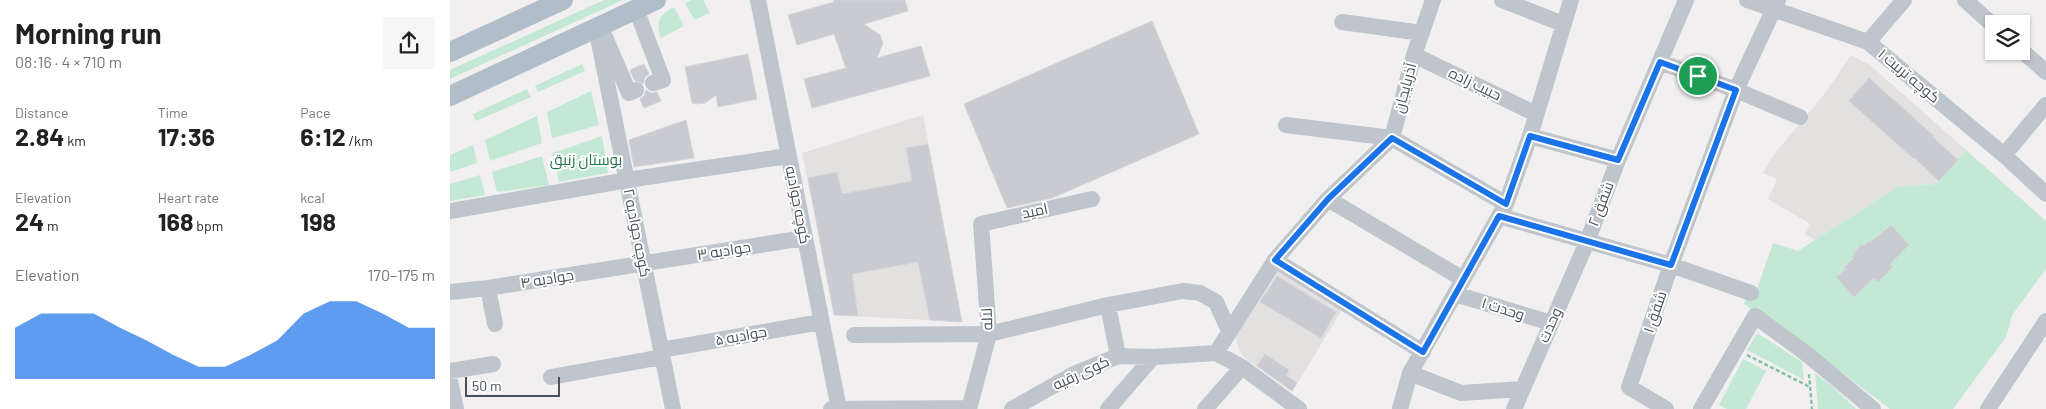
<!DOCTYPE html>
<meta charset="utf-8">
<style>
body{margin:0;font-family:Barlow,Cairo,sans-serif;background:#f6f6f6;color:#222;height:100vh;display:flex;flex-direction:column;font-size:19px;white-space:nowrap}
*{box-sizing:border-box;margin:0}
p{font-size:16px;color:#767676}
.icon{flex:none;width:28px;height:28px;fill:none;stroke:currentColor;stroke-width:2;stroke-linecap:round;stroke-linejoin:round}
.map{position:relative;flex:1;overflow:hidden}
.sheet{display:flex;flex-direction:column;background:#fff;width:450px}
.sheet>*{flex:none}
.tools{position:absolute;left:1535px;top:15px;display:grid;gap:10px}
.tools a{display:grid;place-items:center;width:45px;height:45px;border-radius:0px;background:#fff;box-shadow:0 1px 4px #0004;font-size:25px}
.scale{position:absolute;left:15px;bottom:12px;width:95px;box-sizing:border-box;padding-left:5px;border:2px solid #49515a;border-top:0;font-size:14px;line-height:18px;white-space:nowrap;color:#49515a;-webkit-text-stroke:4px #fff;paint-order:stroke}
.pin{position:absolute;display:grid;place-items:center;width:42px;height:42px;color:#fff;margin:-21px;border:2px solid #fff;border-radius:50%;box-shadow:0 1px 5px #0007}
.round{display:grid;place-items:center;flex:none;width:52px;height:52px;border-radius:0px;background:#f6f6f6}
.headline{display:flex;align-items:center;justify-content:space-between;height:85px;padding:0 15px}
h1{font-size:28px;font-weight:700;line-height:38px}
.stats{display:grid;grid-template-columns:repeat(3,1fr);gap:8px;height:85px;padding:5px 15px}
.stats div{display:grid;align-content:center}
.stats b{font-size:25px;font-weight:700}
.stats small{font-size:14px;font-weight:400}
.stats p{font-size:14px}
.chart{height:140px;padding:10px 15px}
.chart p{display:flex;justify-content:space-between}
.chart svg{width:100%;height:90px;margin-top:5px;fill:#1a73e8;opacity:.7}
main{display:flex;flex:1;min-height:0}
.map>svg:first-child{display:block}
.education{fill:#e2e1e0}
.green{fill:#c3e9d4;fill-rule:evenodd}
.building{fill:#cacbd1;stroke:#d4d5da}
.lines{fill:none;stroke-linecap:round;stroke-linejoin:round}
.path{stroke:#80c3a6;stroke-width:2.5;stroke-dasharray:4 2.5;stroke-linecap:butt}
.minor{stroke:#bfc5cc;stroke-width:16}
.major{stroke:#b2bdca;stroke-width:20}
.route-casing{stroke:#fff;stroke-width:10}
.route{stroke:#1a73e8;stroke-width:6}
.labels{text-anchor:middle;stroke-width:4;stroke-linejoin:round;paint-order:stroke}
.street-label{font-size:15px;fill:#49515a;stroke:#fff}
.park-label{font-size:15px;fill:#237350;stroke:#fff}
</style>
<main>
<section class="sheet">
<div class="headline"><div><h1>Morning run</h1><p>08:16 · 4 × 710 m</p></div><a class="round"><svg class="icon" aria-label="share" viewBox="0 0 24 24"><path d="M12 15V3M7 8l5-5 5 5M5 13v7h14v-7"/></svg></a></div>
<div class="stats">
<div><p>Distance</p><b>2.84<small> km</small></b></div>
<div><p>Time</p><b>17:36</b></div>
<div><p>Pace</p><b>6:12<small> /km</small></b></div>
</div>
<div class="stats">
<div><p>Elevation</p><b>24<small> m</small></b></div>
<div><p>Heart rate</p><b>168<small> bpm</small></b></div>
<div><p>kcal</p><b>198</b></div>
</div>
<div class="chart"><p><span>Elevation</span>170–175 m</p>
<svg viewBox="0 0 160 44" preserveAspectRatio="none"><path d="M0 44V19L10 12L20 12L30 12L40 19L50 25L60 32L70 38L80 38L90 32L100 25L110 12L120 6L130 6L140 12L150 19L160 19V44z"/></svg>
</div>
</section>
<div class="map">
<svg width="1596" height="409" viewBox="0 0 1596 409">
<rect width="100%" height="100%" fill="#f1efef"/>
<path class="education" d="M 1401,55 L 1420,65 L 1516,150 L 1486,184 L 1447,187 L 1365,240 L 1355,234 L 1360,224 L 1318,199 L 1327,179 L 1313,173 L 1322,157 L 1376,92 Z
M 473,115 L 512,322 L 385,315 L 352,153 Z
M 824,269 L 892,310 L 842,392 L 795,358 L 789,350 L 784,331 Z"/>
<path class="green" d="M 154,0 L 173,0 L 0,79 L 0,70 Z
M 241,0 L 253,0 L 260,13 L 244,20 L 235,3 Z
M 224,7 L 234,26 L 211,38 C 205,21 209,15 224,7 Z
M 132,64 L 135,71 L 88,92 L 85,86 Z
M 77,89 L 81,97 L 26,121 L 23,114 Z
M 141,91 L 149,125 L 102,138 L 97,112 Z
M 87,116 L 92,143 L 40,161 L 35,140 Z
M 152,136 L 158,173 L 109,182 L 103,153 Z
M 23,145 L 27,163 L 0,172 L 0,155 Z
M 1516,150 L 1596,221 L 1596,269 L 1562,315 L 1556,337 L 1503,409 L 1440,409 L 1360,348 L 1294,304 L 1297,297 L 1304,298 L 1323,243 L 1348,251 L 1447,187 L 1486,184 ZM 1440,225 L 1459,245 L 1440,264 L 1443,267 L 1428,281 L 1424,278 L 1404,297 L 1386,277 L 1396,269 L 1394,266 L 1404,258 L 1402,257 L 1406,253 L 1405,251 L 1412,244 L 1414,246 L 1418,242 L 1419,243 Z
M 92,156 L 99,185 L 47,192 L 42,172 Z
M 30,175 L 35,195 L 0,201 L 0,184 Z
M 1307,333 L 1352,362 L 1354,380 L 1297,350 Z
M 1293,359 L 1316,371 L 1296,409 L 1277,409 L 1269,405 Z
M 1365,373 L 1383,387 L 1406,409 L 1368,409 Z"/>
<path class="building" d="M 383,0 L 455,0 L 458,11 L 414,24 L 430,35 L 433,43 L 427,58 L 471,46 L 480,76 L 362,108 L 354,79 L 396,68 L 384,34 L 347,45 L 338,15 L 384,2 Z
M 702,21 L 749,134 L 602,198 L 557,208 L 514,104 Z
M 298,54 L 307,99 L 268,107 L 266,95 L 255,103 L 246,104 L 242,103 L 235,67 Z
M 194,64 L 199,74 L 195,77 L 193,84 L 184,80 L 180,70 Z
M 1419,78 L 1484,136 L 1483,137 L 1508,160 L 1489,181 L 1465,158 L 1464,159 L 1399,101 Z
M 196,90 L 201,93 L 207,92 L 211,101 L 194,108 L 190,99 L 194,96 Z
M 236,120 L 244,158 L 184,167 L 179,140 Z
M 478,144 L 512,322 L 480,320 L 468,262 L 402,274 L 408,316 L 384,315 L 358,178 L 387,172 L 392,194 L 462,181 L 456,148 Z
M 1441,225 L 1459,245 L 1440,264 L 1443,267 L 1428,282 L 1424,278 L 1404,297 L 1386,277 L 1396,269 L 1394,267 L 1404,258 L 1402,257 L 1406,253 L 1405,251 L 1412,244 L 1414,246 L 1418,242 L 1419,243 Z
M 827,276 L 886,312 L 871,338 L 810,302 Z
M 815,354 L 839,370 L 836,375 L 847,383 L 842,391 L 807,366 Z"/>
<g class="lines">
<path class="path" d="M 1297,355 L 1360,387
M 1359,374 L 1362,409"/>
<path class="minor" d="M 308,0 L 389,409
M 1052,0 L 1113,24
M 1297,0 L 1418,42 L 1554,155 L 1596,194
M 1515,0 L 1544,26
M 186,9 L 213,80 L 203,83
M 892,22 L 972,33
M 146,28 L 223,409
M 155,37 L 179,93 L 186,90
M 1418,42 L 1454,0
M 1571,50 L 1596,72
M 964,55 L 1086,114
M 1210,62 L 1286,90 L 1350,117
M 836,125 L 942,138 L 1056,204
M 1080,136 L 1168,160
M 1554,155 L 1596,105
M 177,180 L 338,156
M 878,199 L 1013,279
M 0,211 L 166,182
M 1049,216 L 1221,265 L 1301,293
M 825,260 L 973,352
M 38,288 L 45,324
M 0,292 L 38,288 L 354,238
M 1005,294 L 1101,323
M 658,305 L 668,356
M 404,335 L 539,334 L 658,305 L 733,291 L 750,293 L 766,302 L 779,331
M 211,350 L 371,322
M 766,353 L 825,260 L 878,199 L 942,138 L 964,55 L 983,0
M 766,353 L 792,367 L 849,409
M 0,371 L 43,364
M 960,373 L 1011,393 L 1072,389
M 101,377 L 212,357
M 0,381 L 6,409
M 381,409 L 519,408
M 519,409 L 539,334 L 531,224 L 642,199
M 562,409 L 624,374 L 668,356 L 703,357 L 766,353
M 658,409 L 703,357
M 755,409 L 792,367
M 950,409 L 960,373 L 1056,204 L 1080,136 L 1121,0
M 1064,409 L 1137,242 L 1168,160 L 1236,0
M 1216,409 L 1179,387 L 1221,265 L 1286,90 L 1328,0
M 1251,409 L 1305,316 L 1358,355 L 1423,409
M 1538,409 L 1596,321"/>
<path class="major" d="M 0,52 L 113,0
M 0,96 L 206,0"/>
</g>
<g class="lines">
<defs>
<path id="route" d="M 1210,62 L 1286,90 L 1221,265 L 1049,216 L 973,352 L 825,260 L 878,199 L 942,138 L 1056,204 L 1080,136 L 1168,160 Z"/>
</defs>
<use href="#route" class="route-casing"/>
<use href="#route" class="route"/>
</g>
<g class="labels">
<g class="street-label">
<text transform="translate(1459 76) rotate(40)" y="5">کوچه تربیت ۱</text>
<text transform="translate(1025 84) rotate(26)" y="5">حبیب زاده</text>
<text transform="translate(955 88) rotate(-75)" y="5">آذربایجان</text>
<text transform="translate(1151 204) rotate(-69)" y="5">شفق ۲</text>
<text transform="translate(348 205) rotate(79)" y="5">کوچه جوادیه</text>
<text transform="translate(585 211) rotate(-12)" y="5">امید</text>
<text transform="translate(187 233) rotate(79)" y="5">کوچه جوادیه ۲</text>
<text transform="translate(274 251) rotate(-9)" y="5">جوادیه ۳</text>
<text transform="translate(97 279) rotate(-9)" y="5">جوادیه ۴</text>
<text transform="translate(1053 309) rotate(17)" y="5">وحدت ۱</text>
<text transform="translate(1205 312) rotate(-71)" y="5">شفق ۱</text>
<text transform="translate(537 319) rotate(-93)" y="5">لاله</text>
<text transform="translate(1100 325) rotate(-66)" y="5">وحدت</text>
<text transform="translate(291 336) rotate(-10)" y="5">جوادیه ۵</text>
<text transform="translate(631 373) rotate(-25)" y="5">کوی رقیه</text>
</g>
<g class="park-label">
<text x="136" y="165">بوستان زنبق</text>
</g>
</g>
</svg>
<div class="tools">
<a><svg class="icon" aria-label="layers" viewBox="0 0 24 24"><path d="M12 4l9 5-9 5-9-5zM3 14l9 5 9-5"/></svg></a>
</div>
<div class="scale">50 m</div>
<div class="pin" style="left:1248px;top:76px;background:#1e9e55"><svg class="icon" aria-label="arrive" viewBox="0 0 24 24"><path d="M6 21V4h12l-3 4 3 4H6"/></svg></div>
</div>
</main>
